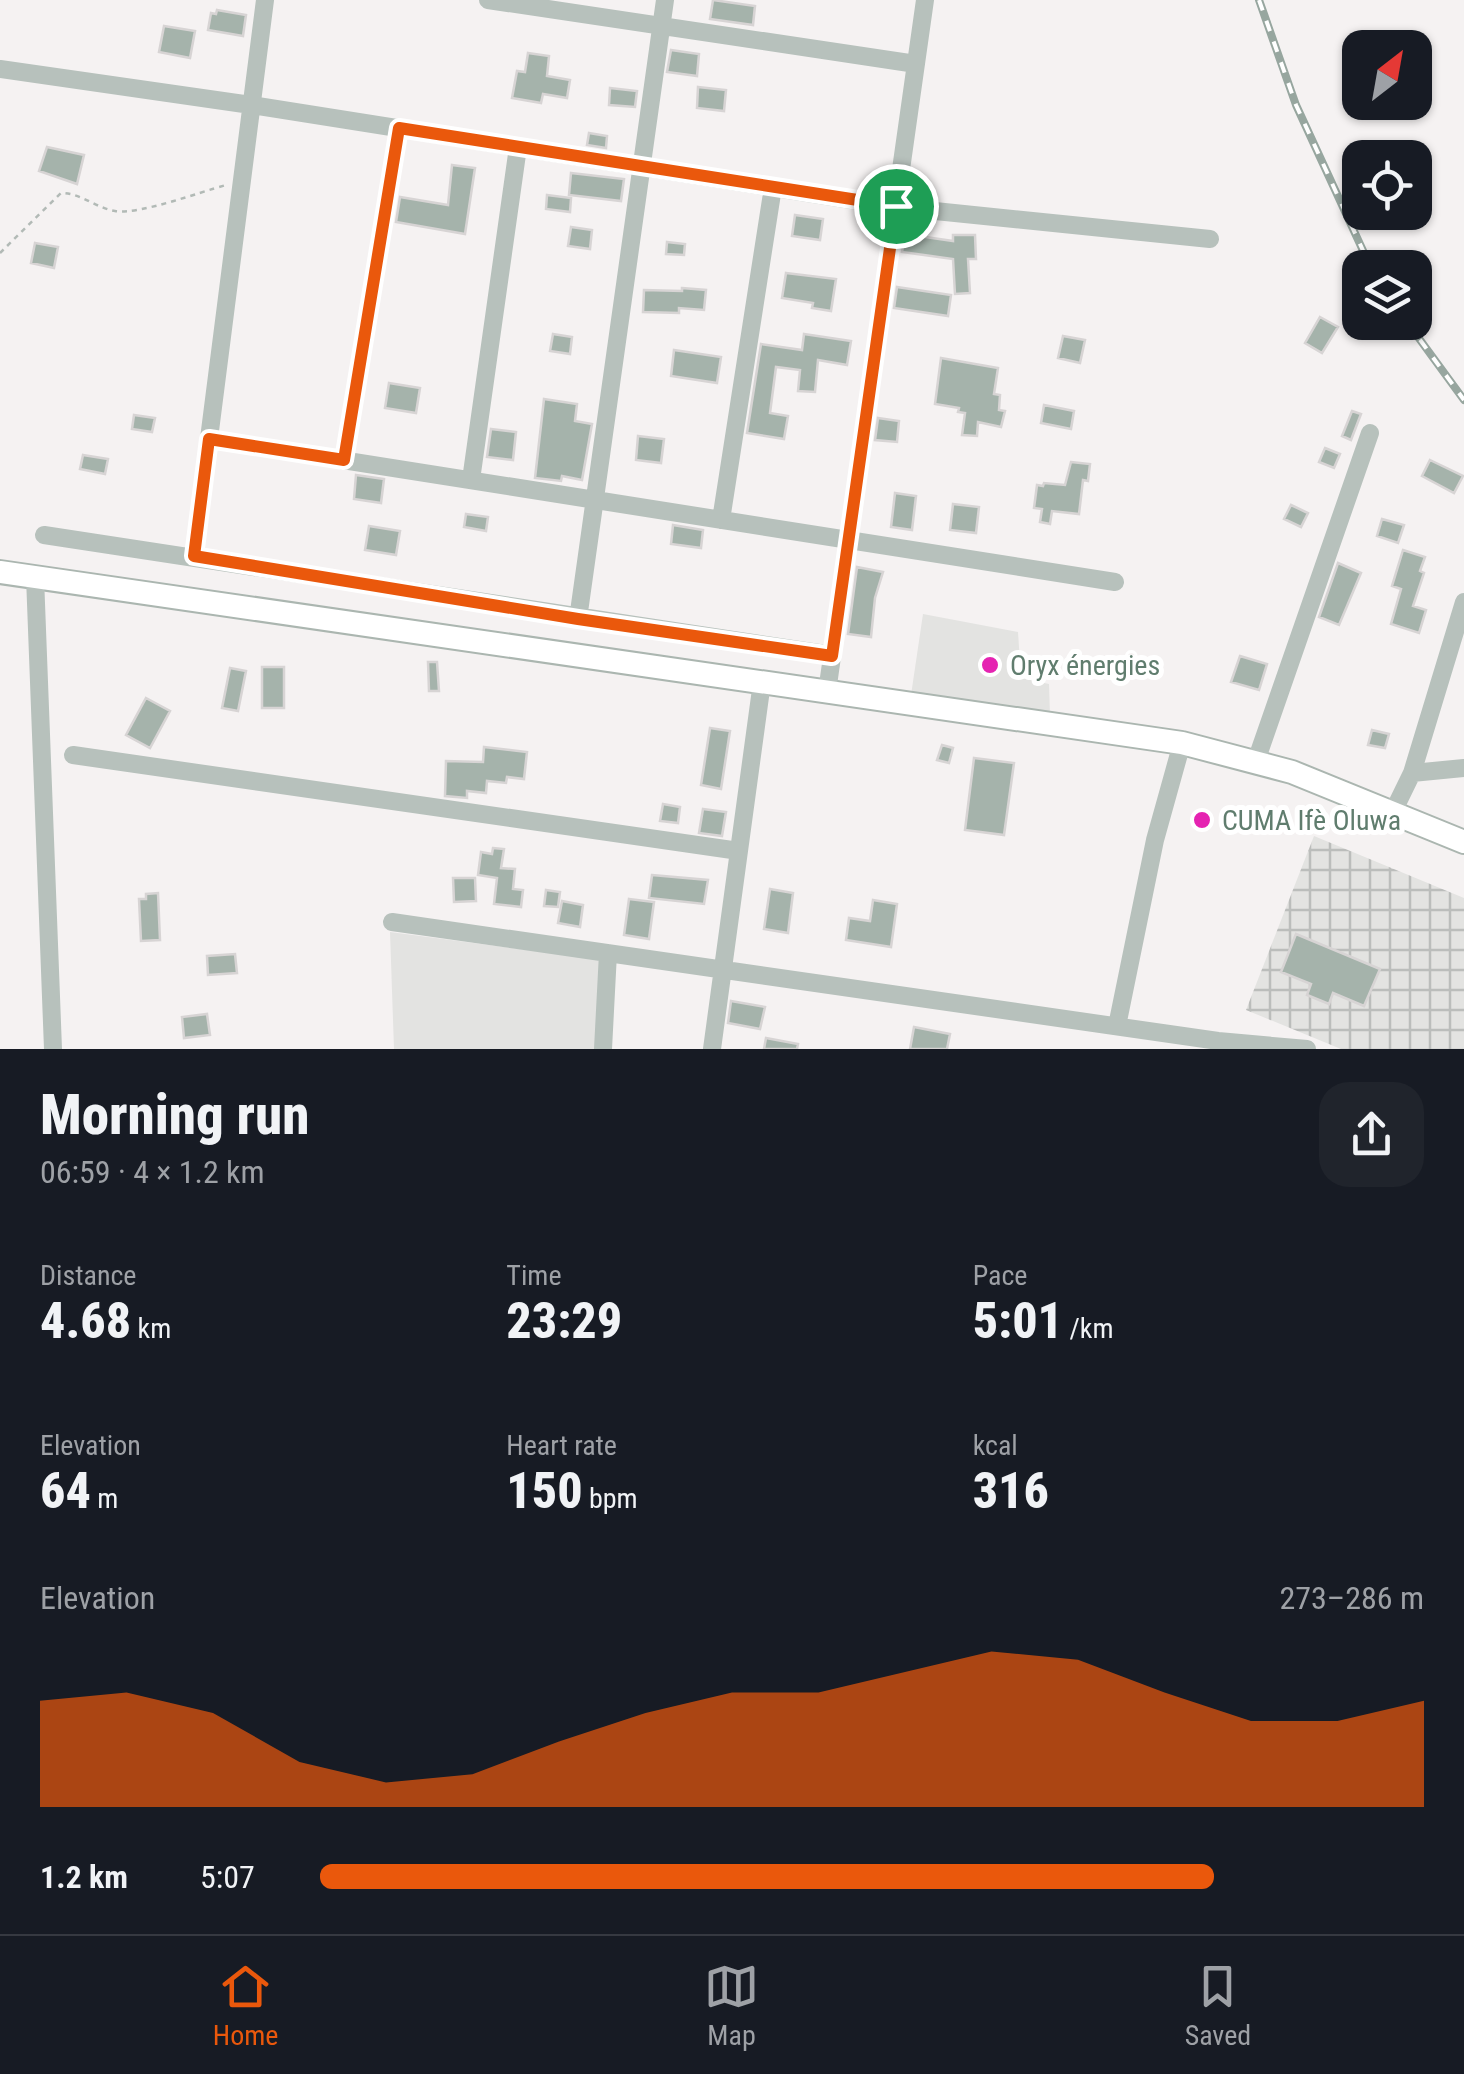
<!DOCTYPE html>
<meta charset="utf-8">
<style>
body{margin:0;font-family:"Roboto Condensed",sans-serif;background:#20242c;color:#f1f3f6;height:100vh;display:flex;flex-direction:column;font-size:38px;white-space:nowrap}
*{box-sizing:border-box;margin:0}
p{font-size:32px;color:#9ea1a6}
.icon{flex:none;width:55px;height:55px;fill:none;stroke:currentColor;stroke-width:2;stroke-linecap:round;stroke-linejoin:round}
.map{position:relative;height:1049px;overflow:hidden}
.panel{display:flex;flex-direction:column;background:#171b24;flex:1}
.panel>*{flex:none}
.needle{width:65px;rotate:31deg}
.buttons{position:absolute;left:1342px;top:30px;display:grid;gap:20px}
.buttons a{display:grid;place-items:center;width:90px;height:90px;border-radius:20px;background:#171b24;box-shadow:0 2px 8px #0004;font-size:50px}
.pin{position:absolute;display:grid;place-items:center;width:85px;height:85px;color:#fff;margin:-42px;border:5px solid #fff;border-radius:50%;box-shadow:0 2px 10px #0007}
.round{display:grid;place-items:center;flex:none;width:105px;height:105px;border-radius:30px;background:#20242c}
.headline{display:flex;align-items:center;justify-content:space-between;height:170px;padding:0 40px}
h1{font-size:55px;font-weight:800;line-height:75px}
.stats{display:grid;grid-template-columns:repeat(3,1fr);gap:15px;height:170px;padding:10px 40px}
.stats div{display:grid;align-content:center}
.stats b{font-size:50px;font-weight:800}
.stats small{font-size:28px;font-weight:400}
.stats p{font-size:28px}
.chart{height:280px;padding:20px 40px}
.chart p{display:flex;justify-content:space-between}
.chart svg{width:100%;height:180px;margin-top:10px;fill:#ea580c;opacity:.7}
ul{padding:0 40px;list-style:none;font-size:32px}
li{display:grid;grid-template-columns:160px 120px 1fr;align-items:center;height:75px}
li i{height:25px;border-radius:12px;background:#ea580c}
.tab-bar{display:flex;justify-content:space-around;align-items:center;height:140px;border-top:2px solid #363941;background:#171b24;font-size:28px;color:#9ea1a6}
.tab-bar a{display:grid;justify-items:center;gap:5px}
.tab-bar .on{color:#ea580c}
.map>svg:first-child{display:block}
.built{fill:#e3e3e1}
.industrial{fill:url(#industrial-grid)}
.building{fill:#a5b3ab;stroke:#d7d4d4;stroke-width:2.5}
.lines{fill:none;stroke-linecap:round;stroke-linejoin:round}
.major-casing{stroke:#abb6b0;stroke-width:26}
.path{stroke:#b2bab6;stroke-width:2.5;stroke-dasharray:5 5;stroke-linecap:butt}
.minor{stroke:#b7c1bc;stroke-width:18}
.major{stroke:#fff;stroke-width:22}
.rail-casing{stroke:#97a69f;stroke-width:8}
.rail{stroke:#fff;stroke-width:4;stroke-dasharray:11;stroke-linecap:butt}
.route-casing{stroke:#fff;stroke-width:20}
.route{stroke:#ea580c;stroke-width:12}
.poi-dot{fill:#e523b1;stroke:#fff;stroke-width:4}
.labels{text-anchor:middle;stroke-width:10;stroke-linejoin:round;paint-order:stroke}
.poi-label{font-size:28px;fill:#607d6e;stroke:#fff;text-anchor:start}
</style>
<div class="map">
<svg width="1464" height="1049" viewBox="0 0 1464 1049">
<defs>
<pattern id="industrial-grid" width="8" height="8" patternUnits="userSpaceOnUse" patternTransform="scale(2.5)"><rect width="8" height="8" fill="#e3e3e1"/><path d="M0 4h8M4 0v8" fill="none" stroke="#bbbdbb"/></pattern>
</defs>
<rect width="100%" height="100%" fill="#f5f2f2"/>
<path class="built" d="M 923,614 L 1018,632 L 1021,678 L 1049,684 L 1050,716 L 911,695 Z
M 390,932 L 603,960 L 597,1049 L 394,1049 Z"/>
<path class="industrial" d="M 1314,836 L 1464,898 L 1464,1049 L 1341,1049 L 1246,1010 Z"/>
<path class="building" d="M 713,0 L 755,6 L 753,25 L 710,19 Z
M 217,10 L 246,15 L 243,36 L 208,30 L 211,13 L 216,14 Z
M 164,26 L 195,31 L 190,58 L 159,52 Z
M 671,50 L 699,54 L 697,76 L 667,72 Z
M 528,53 L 549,56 L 547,76 L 570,80 L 567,98 L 543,94 L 541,103 L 512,98 L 517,71 L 525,72 Z
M 698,87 L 726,90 L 724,111 L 697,108 Z
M 610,88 L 637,91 L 635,107 L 609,105 Z
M 589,133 L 607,136 L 606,148 L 587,145 Z
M 47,147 L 84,155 L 77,184 L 39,171 Z
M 452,165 L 475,168 L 465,234 L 396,222 L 400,197 L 448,205 Z
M 571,173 L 624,179 L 621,201 L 569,195 Z
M 547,195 L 571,198 L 570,212 L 546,209 Z
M 795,215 L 823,219 L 820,240 L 792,236 Z
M 571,227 L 592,230 L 590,249 L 568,246 Z
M 905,234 L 953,241 L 953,235 L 975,235 L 976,259 L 968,259 L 970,293 L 955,294 L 953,259 L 902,252 Z
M 667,242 L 685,244 L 684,255 L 666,254 Z
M 35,243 L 58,247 L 54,268 L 31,263 Z
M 786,273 L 836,279 L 831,311 L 812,308 L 813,303 L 782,298 Z
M 897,287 L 951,295 L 948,316 L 894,308 Z
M 682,288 L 706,290 L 704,310 L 679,308 L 679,313 L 643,312 L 644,290 L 682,291 Z
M 1320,317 L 1338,327 L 1322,353 L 1305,343 Z
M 553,334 L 572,337 L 570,354 L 550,351 Z
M 804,334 L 851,341 L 847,365 L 818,360 L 815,392 L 798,391 L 800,370 L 776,367 L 770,413 L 788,416 L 784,439 L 747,433 L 761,344 L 802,350 Z
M 1063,336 L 1085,340 L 1080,363 L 1058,358 Z
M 674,350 L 721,357 L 717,383 L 671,376 Z
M 941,358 L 998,368 L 994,394 L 1000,395 L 999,410 L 1005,411 L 1001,427 L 978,422 L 977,436 L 962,435 L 965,413 L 958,412 L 959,408 L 935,404 Z
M 389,383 L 420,388 L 416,413 L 385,408 Z
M 544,399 L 577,404 L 575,421 L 592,424 L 582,480 L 562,476 L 561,481 L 535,478 Z
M 1044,405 L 1074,411 L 1071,429 L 1041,423 Z
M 1352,411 L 1361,414 L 1351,440 L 1342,436 Z
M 134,415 L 155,418 L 152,432 L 132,429 Z
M 878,418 L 899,421 L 897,442 L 875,440 Z
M 491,429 L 516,432 L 513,460 L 487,457 Z
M 638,436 L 664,439 L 661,463 L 636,460 Z
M 1325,448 L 1340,454 L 1334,468 L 1319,462 Z
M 83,455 L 108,459 L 105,474 L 80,469 Z
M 1430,460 L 1463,476 L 1454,493 L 1422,476 Z
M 1071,462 L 1090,464 L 1088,481 L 1083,480 L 1079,514 L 1052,511 L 1050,524 L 1040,522 L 1042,509 L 1034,508 L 1037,485 L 1043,486 L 1044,483 L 1065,485 Z
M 356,475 L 384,479 L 381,503 L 354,499 Z
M 895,493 L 916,496 L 912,530 L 891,527 Z
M 953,504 L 979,507 L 976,533 L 950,530 Z
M 1291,505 L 1308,513 L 1301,527 L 1284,519 Z
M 466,514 L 488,517 L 486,531 L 464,527 Z
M 1382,519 L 1404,525 L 1398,543 L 1377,536 Z
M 673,525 L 703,530 L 701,548 L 671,544 Z
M 369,526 L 400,531 L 396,555 L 365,550 Z
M 1403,550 L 1425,557 L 1420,571 L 1424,573 L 1413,606 L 1426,610 L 1419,633 L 1391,624 L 1401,589 L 1392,586 Z
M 1338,563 L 1361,573 L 1339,625 L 1319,617 Z
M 857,567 L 883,572 L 875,598 L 871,637 L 848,634 Z
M 1240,656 L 1267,664 L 1259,690 L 1231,682 Z
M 428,662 L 437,662 L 439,691 L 429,691 Z
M 262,667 L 284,667 L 284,708 L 262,708 Z
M 230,668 L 246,671 L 238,711 L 222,708 Z
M 146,698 L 170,711 L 150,748 L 126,735 Z
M 710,728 L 730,731 L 721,789 L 701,785 Z
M 1372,730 L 1389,734 L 1385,748 L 1368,745 Z
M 942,745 L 953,748 L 949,763 L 937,760 Z
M 484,747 L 527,752 L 524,779 L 507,777 L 506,783 L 487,781 L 486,793 L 467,791 L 467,798 L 445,796 L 446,761 L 483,762 Z
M 974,758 L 1014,763 L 1004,835 L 965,830 Z
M 663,804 L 680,807 L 678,823 L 660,821 Z
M 703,809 L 726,812 L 722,836 L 699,833 Z
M 493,848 L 504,849 L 501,868 L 515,869 L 513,889 L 523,890 L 521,907 L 494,904 L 497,878 L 478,875 L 481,852 L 492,854 Z
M 652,875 L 708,880 L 704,904 L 649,898 Z
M 453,878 L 475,878 L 476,901 L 454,902 Z
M 770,889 L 793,893 L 788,933 L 764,929 Z
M 546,890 L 560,892 L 558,907 L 544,906 Z
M 158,893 L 160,940 L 141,941 L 139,899 L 146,899 L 146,894 Z
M 629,899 L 654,902 L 649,939 L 624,935 Z
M 873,900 L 897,904 L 891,947 L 846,940 L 849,918 L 870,921 Z
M 562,901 L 583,905 L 580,927 L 558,923 Z
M 1296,934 L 1380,969 L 1364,1006 L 1333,993 L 1329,1004 L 1307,995 L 1311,984 L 1281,972 Z
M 235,954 L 237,973 L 208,975 L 207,956 Z
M 731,1001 L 765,1007 L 760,1029 L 728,1023 Z
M 207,1014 L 210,1035 L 184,1038 L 182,1017 Z
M 914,1027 L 950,1034 L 947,1049 L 910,1049 Z
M 766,1038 L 798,1044 L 797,1049 L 764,1049 Z"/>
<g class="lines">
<defs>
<path id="major" d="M 0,572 L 1182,743 L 1292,772 L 1464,842"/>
</defs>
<use href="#major" class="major-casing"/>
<path class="path" d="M 0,253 L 61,193 C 81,193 96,208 115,211 C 139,215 200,192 226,185"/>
<path class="minor" d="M 488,0 L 916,64
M 0,69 L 251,105 L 896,207 L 1210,239
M 209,439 L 1115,582
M 344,461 L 399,128
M 471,480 L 518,147
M 721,520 L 773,187
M 44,535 L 832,655
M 194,556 L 265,0
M 35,577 L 53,1049
M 578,619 L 665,0
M 827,692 L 925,0
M 73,755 L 739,851
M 1256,761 L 1370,433
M 1412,773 L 1464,768
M 1393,812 L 1412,773 L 1464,602
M 392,922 L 1218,1041 L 1307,1049
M 1117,1026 L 1155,840 L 1182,743
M 603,1049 L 608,953
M 712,1049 L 762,682"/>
<use href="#major" class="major"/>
<defs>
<path id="rail" d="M 1259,0 L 1296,105 L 1371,268
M 1407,322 L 1464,400"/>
</defs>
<use href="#rail" class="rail-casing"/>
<use href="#rail" class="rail"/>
</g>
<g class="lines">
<defs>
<path id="route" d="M 399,128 L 896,206 L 832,656 L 578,619 L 194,556 L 209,439 L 344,460 Z"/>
</defs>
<use href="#route" class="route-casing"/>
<use href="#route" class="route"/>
</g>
<g class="poi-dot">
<circle cx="990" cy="665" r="10"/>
<circle cx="1202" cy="820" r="10"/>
</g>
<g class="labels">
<g class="poi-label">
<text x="1010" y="675">Oryx énergies</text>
<text x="1222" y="830">CUMA Ifè Oluwa</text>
</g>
</g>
</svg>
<div class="buttons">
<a><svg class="needle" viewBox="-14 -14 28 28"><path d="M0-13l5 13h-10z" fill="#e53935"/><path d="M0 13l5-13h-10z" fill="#9ea1a6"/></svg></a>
<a><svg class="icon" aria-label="locate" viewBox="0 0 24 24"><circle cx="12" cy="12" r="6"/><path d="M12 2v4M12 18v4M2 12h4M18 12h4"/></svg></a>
<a><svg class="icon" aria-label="layers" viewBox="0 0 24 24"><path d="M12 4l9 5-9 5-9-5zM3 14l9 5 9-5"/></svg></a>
</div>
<div class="pin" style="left:896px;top:206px;background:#1e9e55"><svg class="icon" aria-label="arrive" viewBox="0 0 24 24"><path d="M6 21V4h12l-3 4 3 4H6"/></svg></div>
</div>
<section class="panel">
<div class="headline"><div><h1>Morning run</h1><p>06:59 · 4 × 1.2 km</p></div><a class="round"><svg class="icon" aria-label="share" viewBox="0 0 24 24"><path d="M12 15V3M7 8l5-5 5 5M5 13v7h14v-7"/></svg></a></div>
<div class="stats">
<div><p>Distance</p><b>4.68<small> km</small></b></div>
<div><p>Time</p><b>23:29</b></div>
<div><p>Pace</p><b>5:01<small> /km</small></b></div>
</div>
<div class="stats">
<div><p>Elevation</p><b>64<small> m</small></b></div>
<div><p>Heart rate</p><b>150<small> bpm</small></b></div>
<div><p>kcal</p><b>316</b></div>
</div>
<div class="chart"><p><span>Elevation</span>273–286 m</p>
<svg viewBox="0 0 160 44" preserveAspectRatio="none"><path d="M0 44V18L10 16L20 21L30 33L40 38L50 36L60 28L70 21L80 16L90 16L100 11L110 6L120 8L130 16L140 23L150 23L160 18V44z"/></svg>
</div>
<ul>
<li><b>1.2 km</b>5:07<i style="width:81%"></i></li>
</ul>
</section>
<nav class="tab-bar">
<a class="on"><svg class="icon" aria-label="home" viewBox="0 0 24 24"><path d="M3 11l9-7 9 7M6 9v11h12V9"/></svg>Home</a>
<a><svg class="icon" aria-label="map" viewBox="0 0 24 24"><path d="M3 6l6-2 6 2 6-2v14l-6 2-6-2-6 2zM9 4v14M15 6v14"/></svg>Map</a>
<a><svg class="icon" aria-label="saved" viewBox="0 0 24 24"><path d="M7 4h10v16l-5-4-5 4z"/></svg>Saved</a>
</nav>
